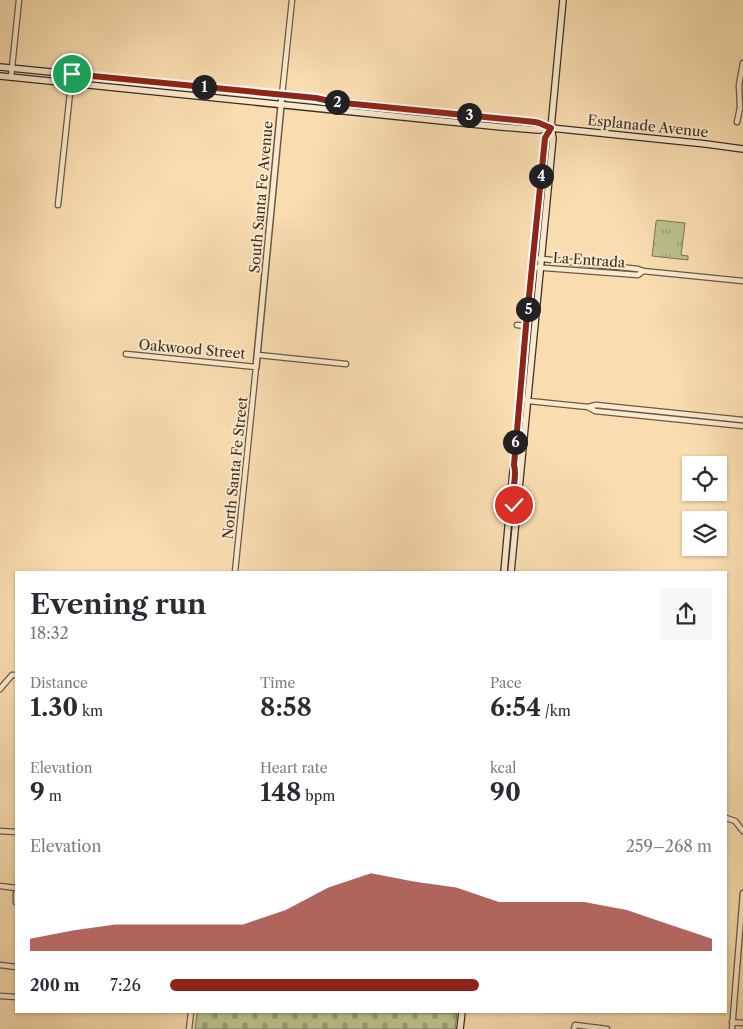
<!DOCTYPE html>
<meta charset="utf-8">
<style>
body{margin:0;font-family:"Libre Caslon Text",serif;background:#f7f7f7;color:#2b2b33;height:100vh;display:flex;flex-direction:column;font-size:19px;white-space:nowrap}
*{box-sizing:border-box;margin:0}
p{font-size:16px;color:#7c7c81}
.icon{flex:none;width:28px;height:28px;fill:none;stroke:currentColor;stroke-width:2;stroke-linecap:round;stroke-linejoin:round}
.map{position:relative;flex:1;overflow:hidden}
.drawer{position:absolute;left:15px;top:571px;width:712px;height:442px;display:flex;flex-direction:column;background:#fff;border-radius:0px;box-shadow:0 1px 4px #0004}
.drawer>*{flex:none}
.buttons{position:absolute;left:682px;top:456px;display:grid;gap:10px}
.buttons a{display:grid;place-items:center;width:45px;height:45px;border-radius:0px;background:#fff;box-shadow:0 1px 4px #0004;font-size:25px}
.pin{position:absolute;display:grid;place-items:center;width:42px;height:42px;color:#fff;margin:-21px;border:2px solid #fff;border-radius:50%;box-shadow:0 1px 5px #0007}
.km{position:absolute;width:25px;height:25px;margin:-12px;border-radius:50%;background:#222;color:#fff;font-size:14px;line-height:25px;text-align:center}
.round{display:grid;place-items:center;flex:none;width:52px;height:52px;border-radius:0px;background:#f7f7f7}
.overview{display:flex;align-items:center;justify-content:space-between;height:85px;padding:0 15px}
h1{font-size:28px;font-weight:700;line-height:38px}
.figures{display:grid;grid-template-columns:repeat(3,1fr);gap:8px;height:85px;padding:5px 15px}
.figures div{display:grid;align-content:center}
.figures b{font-size:25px;font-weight:700}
.figures small{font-size:14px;font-weight:400}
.figures p{font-size:14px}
.chart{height:140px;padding:10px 15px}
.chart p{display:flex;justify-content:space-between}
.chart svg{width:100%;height:90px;margin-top:5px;fill:#8f2418;opacity:.7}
ul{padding:0 15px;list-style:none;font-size:16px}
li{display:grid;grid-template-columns:80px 60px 1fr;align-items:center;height:38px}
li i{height:12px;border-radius:6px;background:#8f2418}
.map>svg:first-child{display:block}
.grass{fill:url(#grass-tufts);stroke:#7a7858}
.cemetery{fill:url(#cemetery-stones);stroke:#7a7858}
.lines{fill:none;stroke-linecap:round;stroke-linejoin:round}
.minor-casing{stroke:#695947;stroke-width:7}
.tertiary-casing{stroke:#695947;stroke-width:8}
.secondary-casing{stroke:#392d24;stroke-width:8}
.minor{stroke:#fbe9cc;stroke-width:4.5}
.tertiary{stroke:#fbe9cc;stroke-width:5}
.secondary{stroke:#fbe9cc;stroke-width:5.5}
.route-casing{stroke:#fff;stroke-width:10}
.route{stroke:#8f2418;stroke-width:6}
.labels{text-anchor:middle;stroke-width:4;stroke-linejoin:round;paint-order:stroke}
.street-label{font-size:14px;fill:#392d24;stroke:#fbe9cc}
</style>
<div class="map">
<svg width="743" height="1029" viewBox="0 0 743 1029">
<defs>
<pattern id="grass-tufts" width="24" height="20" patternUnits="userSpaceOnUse" patternTransform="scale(1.25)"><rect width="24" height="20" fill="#bac28d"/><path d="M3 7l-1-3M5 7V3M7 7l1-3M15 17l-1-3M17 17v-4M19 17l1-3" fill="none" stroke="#989e73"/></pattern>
<pattern id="cemetery-stones" width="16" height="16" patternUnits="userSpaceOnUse" patternTransform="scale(1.25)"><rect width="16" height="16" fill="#bac28d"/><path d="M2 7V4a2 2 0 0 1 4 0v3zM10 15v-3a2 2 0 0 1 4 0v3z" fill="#989e73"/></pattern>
</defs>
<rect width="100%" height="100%" fill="#f9ddb0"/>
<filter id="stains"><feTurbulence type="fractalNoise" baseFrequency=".004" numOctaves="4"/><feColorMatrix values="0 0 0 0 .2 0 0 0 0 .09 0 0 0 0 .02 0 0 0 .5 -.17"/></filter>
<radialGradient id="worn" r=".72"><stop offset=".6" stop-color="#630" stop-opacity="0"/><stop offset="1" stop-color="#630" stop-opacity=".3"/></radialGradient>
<path class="grass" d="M 657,220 L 685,223 L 681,255 L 688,256 L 688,260 L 652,256 L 656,222 Z"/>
<path class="cemetery" d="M 197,1013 L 197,1012 L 457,1013 L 455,1029 L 195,1029 Z"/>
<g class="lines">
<defs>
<path id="minor" d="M 11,77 L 19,0
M 282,95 L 292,0
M 737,122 L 740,108 L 739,85 L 743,63
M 58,205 L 72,74
M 533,258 L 638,269 L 643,271 L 743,281
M 532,267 L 638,275 L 643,271
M 517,325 L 526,326
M 126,354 L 256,367 L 235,572
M 258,355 L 346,364
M 519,400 L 588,407 L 595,411 L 743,426
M 588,407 L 596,405 L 743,420
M 0,689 L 12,675 L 16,675
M 726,818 L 735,821 L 743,831
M 0,831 L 16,832
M 0,886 L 16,888
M 16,894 L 16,902
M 0,965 L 16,967
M 0,996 L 16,997
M 732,1022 L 743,1023
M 189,1029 L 191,1012
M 574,1029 L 575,1025 L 607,1029
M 732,1029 L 743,893"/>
<path id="tertiary" d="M 256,367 L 282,95"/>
<path id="secondary" d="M 0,67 L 316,98 L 334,101 L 539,123 L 551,128
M 0,76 L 501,127 L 538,130 L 551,128 L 706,144 L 743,149
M 504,572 L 526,326 L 542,171 L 545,138 L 551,128
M 511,572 L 553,138 L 551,128 L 563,0
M 460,1029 L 462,1012"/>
</defs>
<use href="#minor" class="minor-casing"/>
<use href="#tertiary" class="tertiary-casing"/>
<use href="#secondary" class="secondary-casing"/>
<use href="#minor" class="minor"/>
<use href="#tertiary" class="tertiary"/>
<use href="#secondary" class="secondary"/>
</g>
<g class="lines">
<defs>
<path id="route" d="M 72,74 L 316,98 L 334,102 L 535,122 L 539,123 L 551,128 L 545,138 L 526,326 L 514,465 C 518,478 510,492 514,505"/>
</defs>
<use href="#route" class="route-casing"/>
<use href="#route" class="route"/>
</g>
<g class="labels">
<g class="street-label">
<text transform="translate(648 126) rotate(6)" y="5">Esplanade Avenue</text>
<text transform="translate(261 197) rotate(-85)" y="5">South Santa Fe Avenue</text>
<text transform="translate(589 260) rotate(4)" y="5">La Entrada</text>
<text transform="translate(192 349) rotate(5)" y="5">Oakwood Street</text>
<text transform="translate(235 468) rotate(-84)" y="5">North Santa Fe Street</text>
</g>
</g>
<rect width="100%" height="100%" filter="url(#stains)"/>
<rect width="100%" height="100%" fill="url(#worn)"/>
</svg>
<div class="buttons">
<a><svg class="icon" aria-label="locate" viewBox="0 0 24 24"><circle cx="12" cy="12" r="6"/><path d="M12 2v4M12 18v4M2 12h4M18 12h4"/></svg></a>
<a><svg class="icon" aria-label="layers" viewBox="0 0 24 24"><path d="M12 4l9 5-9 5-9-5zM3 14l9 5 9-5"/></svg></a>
</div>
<div class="pin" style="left:72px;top:74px;background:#1e9e55"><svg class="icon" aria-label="arrive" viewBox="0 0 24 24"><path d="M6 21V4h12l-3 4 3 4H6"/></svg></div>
<div class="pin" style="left:514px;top:505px;background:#d93025"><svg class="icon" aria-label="check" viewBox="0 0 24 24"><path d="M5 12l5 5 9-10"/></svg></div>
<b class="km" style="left:204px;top:87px">1</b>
<b class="km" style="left:337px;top:102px">2</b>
<b class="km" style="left:469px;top:115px">3</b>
<b class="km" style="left:541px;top:176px">4</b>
<b class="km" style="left:528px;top:309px">5</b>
<b class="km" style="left:515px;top:442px">6</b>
<section class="drawer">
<div class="overview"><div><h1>Evening run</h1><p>18:32</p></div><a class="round"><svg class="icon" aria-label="share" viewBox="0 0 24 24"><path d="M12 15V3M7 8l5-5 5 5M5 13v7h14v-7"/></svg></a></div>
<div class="figures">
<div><p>Distance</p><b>1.30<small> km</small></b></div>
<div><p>Time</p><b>8:58</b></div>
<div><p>Pace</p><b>6:54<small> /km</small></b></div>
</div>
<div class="figures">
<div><p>Elevation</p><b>9<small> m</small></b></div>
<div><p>Heart rate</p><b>148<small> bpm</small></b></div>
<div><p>kcal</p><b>90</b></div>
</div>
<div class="chart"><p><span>Elevation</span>259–268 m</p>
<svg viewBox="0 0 160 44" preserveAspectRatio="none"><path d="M0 44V38L10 34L20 31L30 31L40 31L50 31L60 24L70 13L80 6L90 10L100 13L110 20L120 20L130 20L140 24L150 31L160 38V44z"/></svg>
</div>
<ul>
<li><b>200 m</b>7:26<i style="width:57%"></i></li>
</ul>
</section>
</div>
